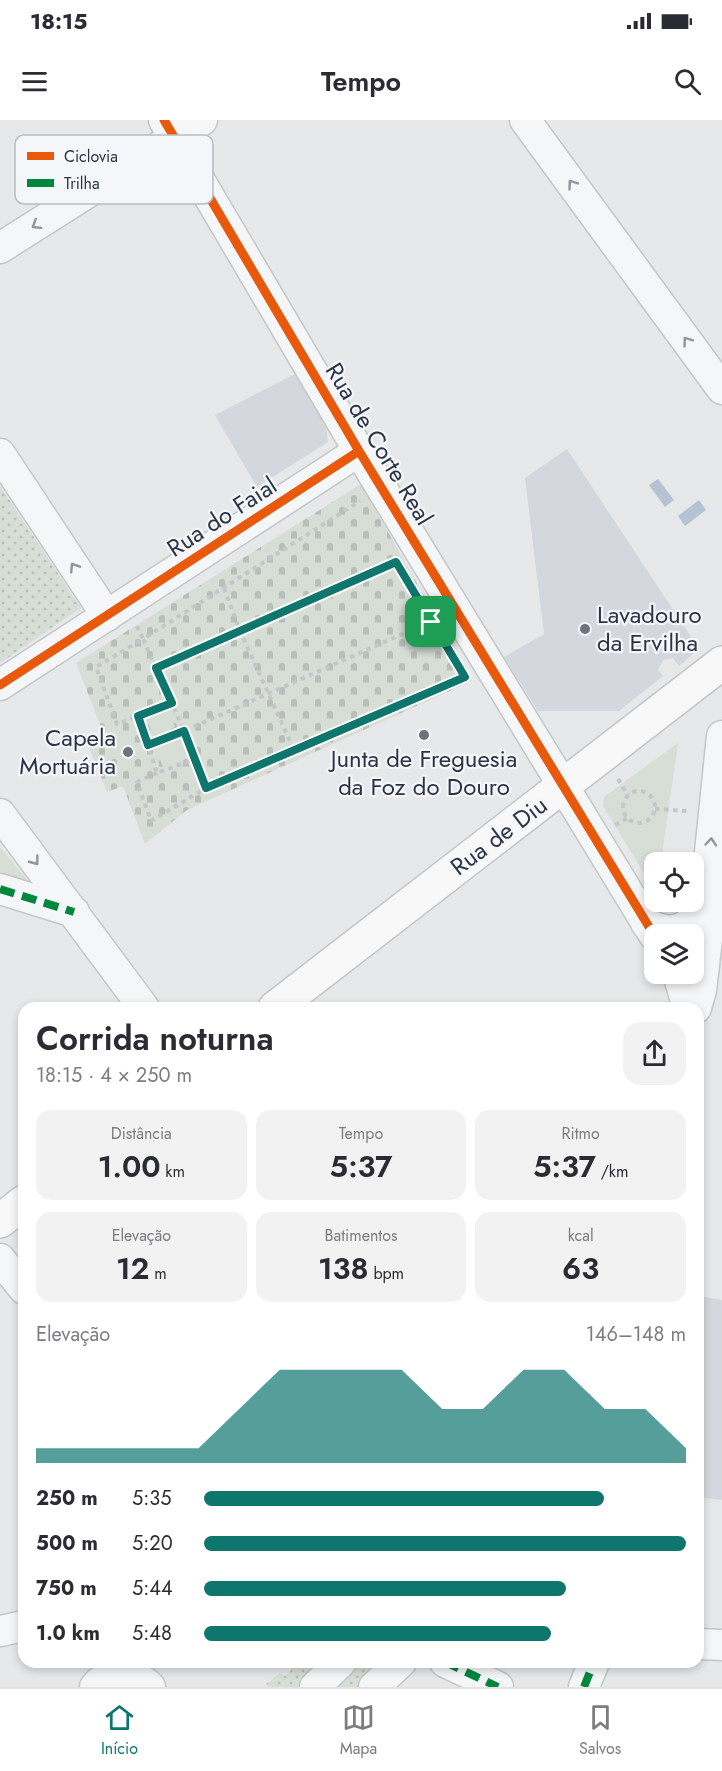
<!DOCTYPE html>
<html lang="pt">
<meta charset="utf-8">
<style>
body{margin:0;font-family:Jost,sans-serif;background:#f2f2f3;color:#2b2b33;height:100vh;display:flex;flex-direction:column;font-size:22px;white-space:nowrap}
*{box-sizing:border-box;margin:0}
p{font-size:20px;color:#7c7c81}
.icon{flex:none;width:33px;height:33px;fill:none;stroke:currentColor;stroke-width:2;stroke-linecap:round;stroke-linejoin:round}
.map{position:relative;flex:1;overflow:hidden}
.drawer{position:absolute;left:18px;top:882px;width:686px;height:666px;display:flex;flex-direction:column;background:#fff;border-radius:18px;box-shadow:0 3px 9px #0003}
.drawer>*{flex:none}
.fabs{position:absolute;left:644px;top:732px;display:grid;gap:12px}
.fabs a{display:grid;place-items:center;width:60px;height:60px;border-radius:12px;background:#fff;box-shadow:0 3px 9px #0003;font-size:30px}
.pin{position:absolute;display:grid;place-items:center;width:51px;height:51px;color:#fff;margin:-26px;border-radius:12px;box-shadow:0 3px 9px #0006}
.round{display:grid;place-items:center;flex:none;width:63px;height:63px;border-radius:18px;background:#f2f2f3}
.head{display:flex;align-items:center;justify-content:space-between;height:102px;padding:0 18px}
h1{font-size:33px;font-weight:600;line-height:45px}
.metrics{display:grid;grid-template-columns:repeat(3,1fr);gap:9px;height:102px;padding:6px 18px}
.metrics div{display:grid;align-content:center;border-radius:15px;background:#f2f2f3;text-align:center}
.metrics b{font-size:30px;font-weight:600}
.metrics small{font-size:16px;font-weight:400}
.metrics p{font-size:16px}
.chart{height:168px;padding:12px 18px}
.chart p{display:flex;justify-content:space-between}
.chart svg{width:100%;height:108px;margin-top:6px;fill:#0f766e;opacity:.7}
ul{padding:0 18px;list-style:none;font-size:20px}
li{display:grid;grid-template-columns:96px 72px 1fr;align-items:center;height:45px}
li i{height:15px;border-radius:8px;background:#0f766e}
.status{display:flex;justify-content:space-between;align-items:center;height:42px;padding:0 30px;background:#fff;direction:ltr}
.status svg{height:16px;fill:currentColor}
header{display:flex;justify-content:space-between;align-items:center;height:78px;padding:0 18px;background:#fff;font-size:27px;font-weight:600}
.menu{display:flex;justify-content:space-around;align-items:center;height:84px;border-top:2px solid #e1e1e2;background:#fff;font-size:16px;color:#7c7c81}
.menu a{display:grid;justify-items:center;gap:3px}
.menu .on{color:#0f766e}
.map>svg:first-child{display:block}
.built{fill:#d4d7dd}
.grass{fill:url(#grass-dots)}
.cemetery{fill:url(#cemetery-stones)}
.garden{fill:#d6ded6}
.water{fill:#b4c4d5}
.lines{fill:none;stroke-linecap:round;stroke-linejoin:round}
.minor-casing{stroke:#c4c6c8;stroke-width:33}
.major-casing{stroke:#c2c5c8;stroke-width:36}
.path{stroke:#c5c6ca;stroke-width:4;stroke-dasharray:4.5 4.5;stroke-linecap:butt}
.minor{stroke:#f5f6f7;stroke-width:30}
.major{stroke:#f8f8f8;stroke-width:33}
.quiet{stroke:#00873e;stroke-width:8;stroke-dasharray:15 8;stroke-linecap:butt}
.cycleway-casing{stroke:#f4f6f9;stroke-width:13}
.cycleway{stroke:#e8590c;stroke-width:9}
.oneway{stroke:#90959e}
.route-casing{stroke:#fff;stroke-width:12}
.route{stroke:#0f766e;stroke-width:8}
.poi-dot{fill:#6c737f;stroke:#f4f6f9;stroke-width:2}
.labels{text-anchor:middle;stroke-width:4.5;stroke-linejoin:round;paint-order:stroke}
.street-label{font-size:24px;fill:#2b3445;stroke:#f4f6f9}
.poi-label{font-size:24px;fill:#2b3445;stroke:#f4f6f9;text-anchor:start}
.key{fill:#f4f6f9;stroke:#b8bcc3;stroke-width:1.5}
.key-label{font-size:16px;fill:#2b3445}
</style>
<div class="status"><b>18:15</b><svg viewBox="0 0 49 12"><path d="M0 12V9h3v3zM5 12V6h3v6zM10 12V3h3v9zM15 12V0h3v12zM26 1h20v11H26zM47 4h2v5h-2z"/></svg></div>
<header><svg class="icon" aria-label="menu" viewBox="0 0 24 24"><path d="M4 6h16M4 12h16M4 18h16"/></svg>Tempo<svg class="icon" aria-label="search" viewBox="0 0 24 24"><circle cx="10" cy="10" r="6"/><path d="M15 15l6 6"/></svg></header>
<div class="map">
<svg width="722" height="1567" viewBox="0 0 722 1567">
<defs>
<pattern id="grass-dots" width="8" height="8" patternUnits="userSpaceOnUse" patternTransform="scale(1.5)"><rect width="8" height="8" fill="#d6ded6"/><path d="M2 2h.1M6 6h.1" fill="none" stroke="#b8bfb9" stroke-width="1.8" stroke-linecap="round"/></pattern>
<pattern id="cemetery-stones" width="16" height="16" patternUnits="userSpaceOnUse" patternTransform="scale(1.5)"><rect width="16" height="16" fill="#d6ded6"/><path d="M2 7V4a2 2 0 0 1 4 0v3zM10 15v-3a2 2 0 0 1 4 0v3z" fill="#b8bfb9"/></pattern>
</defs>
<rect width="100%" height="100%" fill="#e6e8ea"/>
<path class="built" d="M 295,254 L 326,307 L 328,322 L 257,367 L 215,295 Z
M 567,329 L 699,529 L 679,546 L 673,538 L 663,540 L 658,550 L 663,556 L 619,591 L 538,591 L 504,537 L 544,514 L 525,358 Z
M 698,1176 L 722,1180 L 722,1380 L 698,1377 Z"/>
<path class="grass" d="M 0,366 L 81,488 L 0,543 Z
M 299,1542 L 316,1542 L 297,1567 L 268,1567 L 266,1564 L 280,1553 L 285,1556 Z
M 350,1542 L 386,1542 L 362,1567 L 329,1567 Z"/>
<path class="cemetery" d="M 361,364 L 472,561 L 187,690 L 145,724 L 123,666 L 107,672 L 86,620 L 103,612 L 76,543 Z"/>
<path class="garden" d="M 168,589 L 175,607 L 153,616 L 146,597 Z
M 180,617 L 188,637 L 163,647 L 155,627 Z
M 678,623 L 661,742 L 654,742 L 654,769 L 603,686 L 604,677 Z
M 0,727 L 34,768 L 0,769 Z"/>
<path class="water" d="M 658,359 L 674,380 L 665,387 L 649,365 Z
M 699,380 L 706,390 L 685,406 L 678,396 Z"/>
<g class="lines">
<defs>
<path id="minor" d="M 164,0 L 359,331 L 654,815
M 525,0 L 722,269
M 0,128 L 202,0
M 0,334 L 107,496
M 0,565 L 359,331
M 0,694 L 144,888
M 0,769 L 74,792
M 646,803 C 679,822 699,802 705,770
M 678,854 L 688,888
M 696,888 L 701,870 L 711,786 L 707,761 L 722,616
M 0,1139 L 24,1169
M 0,1511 L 24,1506
M 698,1524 L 722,1525
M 445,1542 L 498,1567
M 95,1567 C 109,1548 135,1552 150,1567
M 315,1567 L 341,1542
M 374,1567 L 401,1542
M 584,1567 L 594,1542"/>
<path id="major" d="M 275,888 L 722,543
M 0,1101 L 24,1082"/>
</defs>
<use href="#minor" class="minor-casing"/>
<use href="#major" class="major-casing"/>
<path class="path" d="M 396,442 L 156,548 L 184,611 L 434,500
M 224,468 L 240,511 L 294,630 L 465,557 L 463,555
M 137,506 L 143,519 L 96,547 L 117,604 L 138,596
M 156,548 L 143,519 L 360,381
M 142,627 L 184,611 L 195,639 L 157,653 L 138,596 L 171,583
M 195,639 L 206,668
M 157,653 L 137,662 L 151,701 L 206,668 L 294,630
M 618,659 L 628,676
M623 687a16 16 0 1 1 32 0a16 16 0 1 1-32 0Z
M 655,689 L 687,691
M 615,705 L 628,698"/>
<use href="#minor" class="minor"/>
<use href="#major" class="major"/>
<path class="quiet" d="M 0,769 L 74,792
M 445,1542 L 498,1567
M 584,1567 L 594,1542"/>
<defs>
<path id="cycleway" d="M 164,0 L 359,331 L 654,815
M 0,565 L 359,331"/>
</defs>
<use href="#cycleway" class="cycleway-casing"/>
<use href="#cycleway" class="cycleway"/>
</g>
<defs><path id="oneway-chevron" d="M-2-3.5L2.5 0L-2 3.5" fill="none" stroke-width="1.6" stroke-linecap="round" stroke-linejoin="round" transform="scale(1.5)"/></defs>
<g class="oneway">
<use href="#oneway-chevron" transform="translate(572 64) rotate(-126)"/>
<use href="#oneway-chevron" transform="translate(36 105) rotate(148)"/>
<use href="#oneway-chevron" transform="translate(687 221) rotate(-126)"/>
<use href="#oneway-chevron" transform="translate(74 447) rotate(-123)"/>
<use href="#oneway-chevron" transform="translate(711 722) rotate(-85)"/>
<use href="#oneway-chevron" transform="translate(35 741) rotate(53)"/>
</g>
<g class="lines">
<defs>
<path id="route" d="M 396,442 L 465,557 L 206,668 L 184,611 L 148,625 L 138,596 L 172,583 L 156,548 Z"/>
</defs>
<use href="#route" class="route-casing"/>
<use href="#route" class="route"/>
</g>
<g class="poi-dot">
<circle cx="585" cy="509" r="6"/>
<circle cx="424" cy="615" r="6"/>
<circle cx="128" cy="632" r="6"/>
</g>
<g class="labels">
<g class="street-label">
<text transform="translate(379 324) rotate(59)" y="8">Rua de Corte Real</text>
<text transform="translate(222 397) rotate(-33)" y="8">Rua do Faial</text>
<text transform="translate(499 716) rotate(-37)" y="8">Rua de Diu</text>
</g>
<g class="poi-label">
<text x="597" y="503">Lavadouro<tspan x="597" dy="28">da Ervilha</tspan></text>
<text x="116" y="626" text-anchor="end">Capela<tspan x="116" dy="28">Mortuária</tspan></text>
<text x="424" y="647" text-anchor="middle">Junta de Freguesia<tspan x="424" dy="28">da Foz do Douro</tspan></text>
</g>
</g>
<rect x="15" y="15" width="198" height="69" rx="9" class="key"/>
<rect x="27" y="32" width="27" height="8" fill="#e8590c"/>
<rect x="27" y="59" width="27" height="8" fill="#00873e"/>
<g class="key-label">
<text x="64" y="42">Ciclovia</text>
<text x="64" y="69">Trilha</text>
</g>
</svg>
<div class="fabs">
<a><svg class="icon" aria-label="locate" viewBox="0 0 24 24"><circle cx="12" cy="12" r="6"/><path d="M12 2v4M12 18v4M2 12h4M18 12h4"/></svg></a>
<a><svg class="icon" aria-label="layers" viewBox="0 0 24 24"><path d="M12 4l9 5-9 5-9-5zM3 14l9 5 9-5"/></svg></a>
</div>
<div class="pin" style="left:431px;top:502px;background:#1e9e55"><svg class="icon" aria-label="arrive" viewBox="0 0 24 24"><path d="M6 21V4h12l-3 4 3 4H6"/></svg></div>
<section class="drawer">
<div class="head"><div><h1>Corrida noturna</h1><p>18:15 · 4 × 250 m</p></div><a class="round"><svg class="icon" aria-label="share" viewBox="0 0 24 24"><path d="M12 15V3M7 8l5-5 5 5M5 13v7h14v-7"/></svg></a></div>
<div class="metrics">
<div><p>Distância</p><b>1.00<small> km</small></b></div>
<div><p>Tempo</p><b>5:37</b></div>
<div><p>Ritmo</p><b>5:37<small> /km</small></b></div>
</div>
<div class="metrics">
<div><p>Elevação</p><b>12<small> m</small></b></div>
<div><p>Batimentos</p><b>138<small> bpm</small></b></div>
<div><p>kcal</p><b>63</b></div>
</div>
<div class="chart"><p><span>Elevação</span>146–148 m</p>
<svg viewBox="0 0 160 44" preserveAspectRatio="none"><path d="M0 44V38L10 38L20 38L30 38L40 38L50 22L60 6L70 6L80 6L90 6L100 22L110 22L120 6L130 6L140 22L150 22L160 38V44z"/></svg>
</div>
<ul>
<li><b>250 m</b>5:35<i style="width:83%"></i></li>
<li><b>500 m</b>5:20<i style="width:100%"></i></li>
<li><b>750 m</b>5:44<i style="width:75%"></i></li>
<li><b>1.0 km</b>5:48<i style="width:72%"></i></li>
</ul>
</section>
</div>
<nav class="menu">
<a class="on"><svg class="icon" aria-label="home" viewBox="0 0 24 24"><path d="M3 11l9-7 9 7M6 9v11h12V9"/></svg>Início</a>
<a><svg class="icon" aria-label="map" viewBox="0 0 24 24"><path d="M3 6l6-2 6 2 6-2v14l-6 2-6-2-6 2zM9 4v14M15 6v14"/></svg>Mapa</a>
<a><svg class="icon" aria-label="saved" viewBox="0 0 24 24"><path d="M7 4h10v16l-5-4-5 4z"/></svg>Salvos</a>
</nav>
